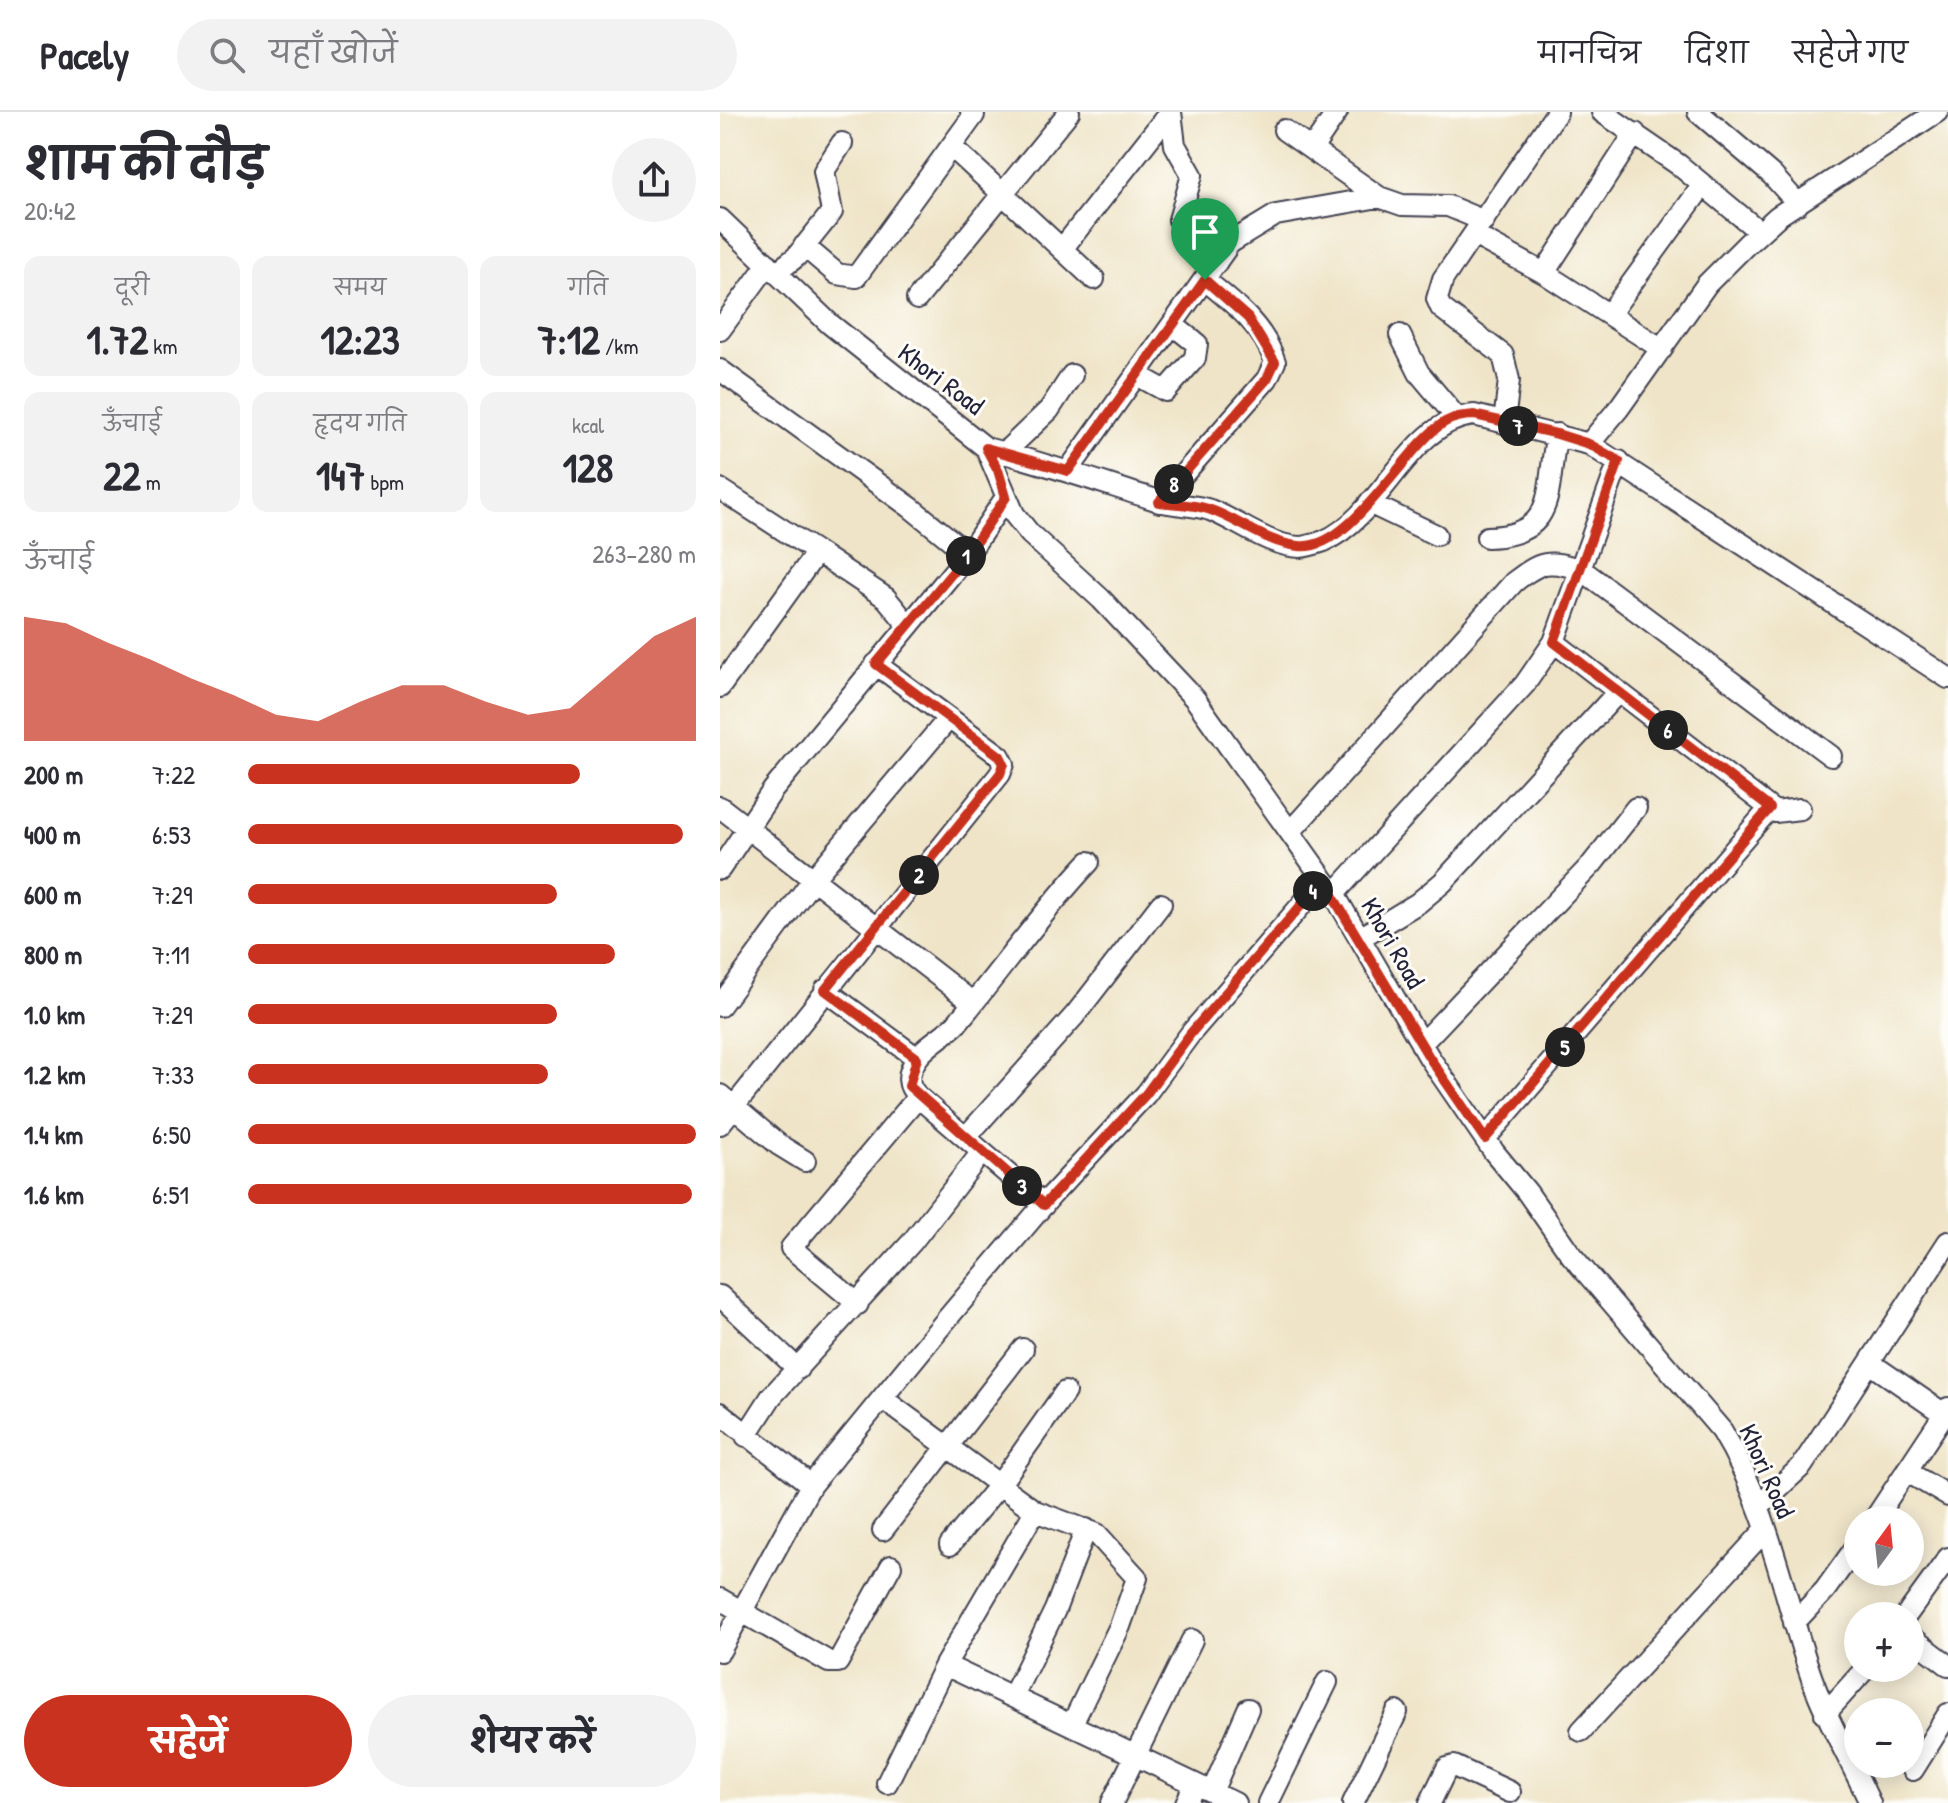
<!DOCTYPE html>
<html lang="hi">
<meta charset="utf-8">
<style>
body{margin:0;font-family:"Patrick Hand","Playpen Sans Deva",sans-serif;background:#f2f2f3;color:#2b2b33;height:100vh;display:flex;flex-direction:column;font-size:30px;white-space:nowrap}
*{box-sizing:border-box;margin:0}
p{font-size:26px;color:#7c7c81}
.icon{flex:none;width:44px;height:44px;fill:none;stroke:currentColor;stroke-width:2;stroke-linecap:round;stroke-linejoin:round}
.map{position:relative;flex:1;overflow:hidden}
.panel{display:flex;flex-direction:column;background:#fff;width:720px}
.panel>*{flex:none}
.needle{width:52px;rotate:15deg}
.controls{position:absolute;left:1124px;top:1394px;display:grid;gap:16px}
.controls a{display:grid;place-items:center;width:80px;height:80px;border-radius:50%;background:#fff;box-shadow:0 4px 20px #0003;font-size:40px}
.pin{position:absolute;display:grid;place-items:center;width:68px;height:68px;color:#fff;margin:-82px -34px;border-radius:50% 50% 50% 0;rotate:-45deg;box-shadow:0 0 8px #0007}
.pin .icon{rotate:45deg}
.km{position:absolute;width:40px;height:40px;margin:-20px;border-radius:50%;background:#222;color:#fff;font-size:22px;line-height:40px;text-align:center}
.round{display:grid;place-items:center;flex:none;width:84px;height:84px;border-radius:42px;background:#f2f2f3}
.overview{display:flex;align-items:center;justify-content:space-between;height:136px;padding:0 24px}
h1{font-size:44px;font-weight:700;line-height:60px}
.stats{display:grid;grid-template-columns:repeat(3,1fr);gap:12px;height:136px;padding:8px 24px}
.stats div{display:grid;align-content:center;border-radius:16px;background:#f2f2f3;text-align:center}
.stats b{font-size:40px;font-weight:700}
.stats small{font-size:22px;font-weight:400}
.stats p{font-size:22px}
.chart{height:224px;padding:16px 24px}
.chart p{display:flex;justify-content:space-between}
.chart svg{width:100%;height:144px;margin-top:8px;fill:#c8321e;opacity:.7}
.primary-button{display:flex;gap:16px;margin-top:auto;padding:16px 24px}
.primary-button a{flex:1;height:92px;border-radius:48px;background:#c8321e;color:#fff;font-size:32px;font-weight:700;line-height:92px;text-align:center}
.primary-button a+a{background:#f2f2f3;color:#2b2b33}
ul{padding:0 24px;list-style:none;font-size:26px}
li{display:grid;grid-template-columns:128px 96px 1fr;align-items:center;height:60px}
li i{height:20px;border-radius:10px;background:#c8321e}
header{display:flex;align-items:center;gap:48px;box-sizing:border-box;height:112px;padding:0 40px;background:#fff;border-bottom:2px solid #e1e1e2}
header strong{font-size:38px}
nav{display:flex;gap:44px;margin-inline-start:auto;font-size:28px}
.search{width:560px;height:72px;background:#f2f2f3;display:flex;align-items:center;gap:20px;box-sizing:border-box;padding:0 28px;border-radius:44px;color:#7c7c81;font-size:30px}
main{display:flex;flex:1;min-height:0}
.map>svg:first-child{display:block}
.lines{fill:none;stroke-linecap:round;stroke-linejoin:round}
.minor-casing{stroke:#413f50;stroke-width:24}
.minor{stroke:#fff;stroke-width:20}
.route-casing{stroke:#fff;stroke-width:16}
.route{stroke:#c8321e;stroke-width:10}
.labels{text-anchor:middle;stroke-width:6;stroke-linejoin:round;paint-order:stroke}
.street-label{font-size:26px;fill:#22223b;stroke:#fdfcf7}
</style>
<header>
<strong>Pacely</strong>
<div class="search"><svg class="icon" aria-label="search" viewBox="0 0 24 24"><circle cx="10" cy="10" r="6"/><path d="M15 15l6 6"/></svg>यहाँ खोजें</div>
<nav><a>मानचित्र</a><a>दिशा</a><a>सहेजे गए</a></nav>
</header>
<main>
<section class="panel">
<div class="overview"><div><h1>शाम की दौड़</h1><p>20:42</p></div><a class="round"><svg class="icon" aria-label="share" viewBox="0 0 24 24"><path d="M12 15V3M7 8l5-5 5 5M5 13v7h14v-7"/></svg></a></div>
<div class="stats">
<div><p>दूरी</p><b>1.72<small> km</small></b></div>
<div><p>समय</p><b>12:23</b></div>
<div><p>गति</p><b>7:12<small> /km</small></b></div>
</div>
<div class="stats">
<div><p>ऊँचाई</p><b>22<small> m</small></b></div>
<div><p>हृदय गति</p><b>147<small> bpm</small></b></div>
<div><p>kcal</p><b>128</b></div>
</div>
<div class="chart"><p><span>ऊँचाई</span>263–280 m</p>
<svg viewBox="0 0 160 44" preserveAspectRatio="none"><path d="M0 44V6L10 8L20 14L30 19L40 25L50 30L60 36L70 38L80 32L90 27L100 27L110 32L120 36L130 34L140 23L150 12L160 6V44z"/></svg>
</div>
<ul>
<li><b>200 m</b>7:22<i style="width:74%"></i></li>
<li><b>400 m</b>6:53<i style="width:97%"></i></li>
<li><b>600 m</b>7:29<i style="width:69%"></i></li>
<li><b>800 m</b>7:11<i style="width:82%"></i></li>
<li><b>1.0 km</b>7:29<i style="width:69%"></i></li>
<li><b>1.2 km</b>7:33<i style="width:67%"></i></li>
<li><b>1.4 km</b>6:50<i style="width:100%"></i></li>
<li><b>1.6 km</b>6:51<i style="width:99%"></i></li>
</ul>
<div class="primary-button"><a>सहेजें</a><a>शेयर करें</a></div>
</section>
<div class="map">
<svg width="1228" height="1691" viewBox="0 0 1228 1691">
<rect width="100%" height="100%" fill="#fdfcf7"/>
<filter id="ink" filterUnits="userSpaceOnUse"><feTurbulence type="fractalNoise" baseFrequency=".0125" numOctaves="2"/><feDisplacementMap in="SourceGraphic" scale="16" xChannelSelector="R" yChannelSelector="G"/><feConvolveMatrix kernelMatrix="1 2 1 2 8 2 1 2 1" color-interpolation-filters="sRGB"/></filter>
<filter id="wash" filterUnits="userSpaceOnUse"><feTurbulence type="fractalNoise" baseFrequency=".006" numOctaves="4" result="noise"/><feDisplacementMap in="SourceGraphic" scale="32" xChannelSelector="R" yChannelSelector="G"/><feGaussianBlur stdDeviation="1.8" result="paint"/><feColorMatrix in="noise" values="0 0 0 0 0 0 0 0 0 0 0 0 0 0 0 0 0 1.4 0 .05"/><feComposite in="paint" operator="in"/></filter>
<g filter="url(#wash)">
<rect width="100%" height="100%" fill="#efe4c7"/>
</g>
<g filter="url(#ink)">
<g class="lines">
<defs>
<path id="minor" d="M 451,0 L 455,33 L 472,63 L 459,108 L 497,150
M 882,0 L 959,53 L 1040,120
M 978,0 L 1052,63 L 1078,92
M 564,18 L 659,85 L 682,93 L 728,94 L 764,109
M 233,36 L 374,167
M 592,37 L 617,0
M 0,107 L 110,212 L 266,336 L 294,402 L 310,422 L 381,487 L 475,587 L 614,782 L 709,945 L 774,1040 L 807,1080 L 852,1144 L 1002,1319 C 1048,1394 1063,1482 1091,1564 C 1107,1609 1131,1649 1150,1691
M 754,123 L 824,161 L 942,237
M 84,134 L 117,162 L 136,165 L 254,3 L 251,0
M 342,137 L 450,0
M 57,160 L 76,145 L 112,100 L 104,59 L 122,31
M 824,161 L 915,21
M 197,187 L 349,0
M 890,201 L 983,73
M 0,218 L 48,152
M 680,223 L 699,261 L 736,305
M 0,258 L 190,395 L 248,442
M 417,263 L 446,279 L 475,246 L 477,232 L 453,213
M 784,311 L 789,268 L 783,243 L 721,196 L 717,187 L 723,167 L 837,0
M 869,332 L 1228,566
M 266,336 C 324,351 379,370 436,388 C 453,394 473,392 490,398 C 518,409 548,434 580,435 C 586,435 598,431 604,429 C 663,403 689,309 754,303 L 869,332 L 899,296 L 987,172 L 1027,132 L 1058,104 L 1217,0
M 284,341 L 329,298 L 352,263
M 348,359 L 510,131 L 556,103 L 659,85
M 0,377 L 97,440
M 439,390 L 547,267 L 555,250 C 544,214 513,191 485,168
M 649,391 L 716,423
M 767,425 C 840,423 825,376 837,322
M 834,530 L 1055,700 L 1080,697
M 0,575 L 97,440 L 166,486 L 188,513
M 0,695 L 252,890
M 570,720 L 794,470 C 821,449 828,447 862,458 L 1111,644
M 0,757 L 53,678 L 248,442 L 286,385
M 614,782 L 805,572 L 834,530 L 899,349
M 640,826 L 698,791 L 723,770 L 898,580
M 105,878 L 197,946
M 0,894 L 94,766 L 229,606
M 701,932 L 872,752 L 916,696
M 0,983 L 59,1033 L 85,1049
M 0,1012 L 280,662 L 284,652 L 280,644 L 156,552
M 246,1025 L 355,903 L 441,792
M 765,1027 L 1050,696
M 324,1093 L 198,985 C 187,973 186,963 196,948 C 205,933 225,924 237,911 C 281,858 321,801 369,750
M 0,1184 L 78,1257
M 138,1192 L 71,1136 L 198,985
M 1150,1251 L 1224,1302
M 163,1287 L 315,1399 L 377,1422 L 417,1466 L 400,1514 L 352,1612
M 0,1301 L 91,1373 L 226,1208 L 331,1084 L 426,982 L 471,921 L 603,768
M 26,1324 L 51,1285 L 192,1130 L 262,1040
M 1186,1359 L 1228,1384
M 1039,1394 L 1082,1354 L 1228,1130
M 1154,1408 L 1228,1296
M 163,1418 L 303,1237
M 230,1433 L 280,1372 L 345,1280
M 0,1487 L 109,1550 L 118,1550 L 171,1454
M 1186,1504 L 1228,1446
M 1074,1511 L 1105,1478 L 1138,1432
M 1190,1524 L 1228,1553
M 0,1539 L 91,1373
M 225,1553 L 315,1399
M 293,1584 L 335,1498 L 366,1417
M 1105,1602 L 1146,1556
M 861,1619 L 1046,1417
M 1193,1658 L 1228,1602
M 167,1671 L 225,1553 L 515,1691
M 492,1680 L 528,1597
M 392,1691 L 472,1528
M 466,1691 L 475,1672
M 548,1691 L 607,1570
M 633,1691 L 677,1600
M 710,1691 L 727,1656 L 734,1654 L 790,1680"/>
</defs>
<use href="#minor" class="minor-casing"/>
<use href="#minor" class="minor"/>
</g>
</g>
<g class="lines" filter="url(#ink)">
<defs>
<path id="route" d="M 485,168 L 528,206 L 555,250 L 547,267 L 439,390 C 455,392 473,392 488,397 C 519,407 545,431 579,434 C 632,440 685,333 725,310 C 735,304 744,304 754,303 L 837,322 L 869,332 L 899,349 L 834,530 L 1050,696 L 765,1027 L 709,945 L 603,768 L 471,921 L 426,982 L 324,1093 L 189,974 L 197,946 L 105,878 L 280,662 L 284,652 L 280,644 L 156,552 L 248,442 L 286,385 L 278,358 L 266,336 L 348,359 Z"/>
</defs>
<use href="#route" class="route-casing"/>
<use href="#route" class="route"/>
</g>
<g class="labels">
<g class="street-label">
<text transform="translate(221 267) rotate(37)" y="9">Khori Road</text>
<text transform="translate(673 831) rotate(60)" y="9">Khori Road</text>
<text transform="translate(1047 1359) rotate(66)" y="9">Khori Road</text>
</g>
</g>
</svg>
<div class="controls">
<a><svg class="needle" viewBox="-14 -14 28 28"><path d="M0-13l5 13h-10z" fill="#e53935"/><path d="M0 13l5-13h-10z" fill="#7c7c81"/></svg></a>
<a>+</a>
<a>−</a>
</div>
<div class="pin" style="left:485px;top:168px;background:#1e9e55"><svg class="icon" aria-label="arrive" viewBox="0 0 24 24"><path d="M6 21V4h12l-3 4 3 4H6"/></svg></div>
<b class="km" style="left:246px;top:444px">1</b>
<b class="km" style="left:199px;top:763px">2</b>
<b class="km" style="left:302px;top:1074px">3</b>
<b class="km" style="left:593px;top:779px">4</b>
<b class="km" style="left:845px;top:935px">5</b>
<b class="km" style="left:948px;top:618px">6</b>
<b class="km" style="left:798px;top:314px">7</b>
<b class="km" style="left:454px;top:372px">8</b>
</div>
</main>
